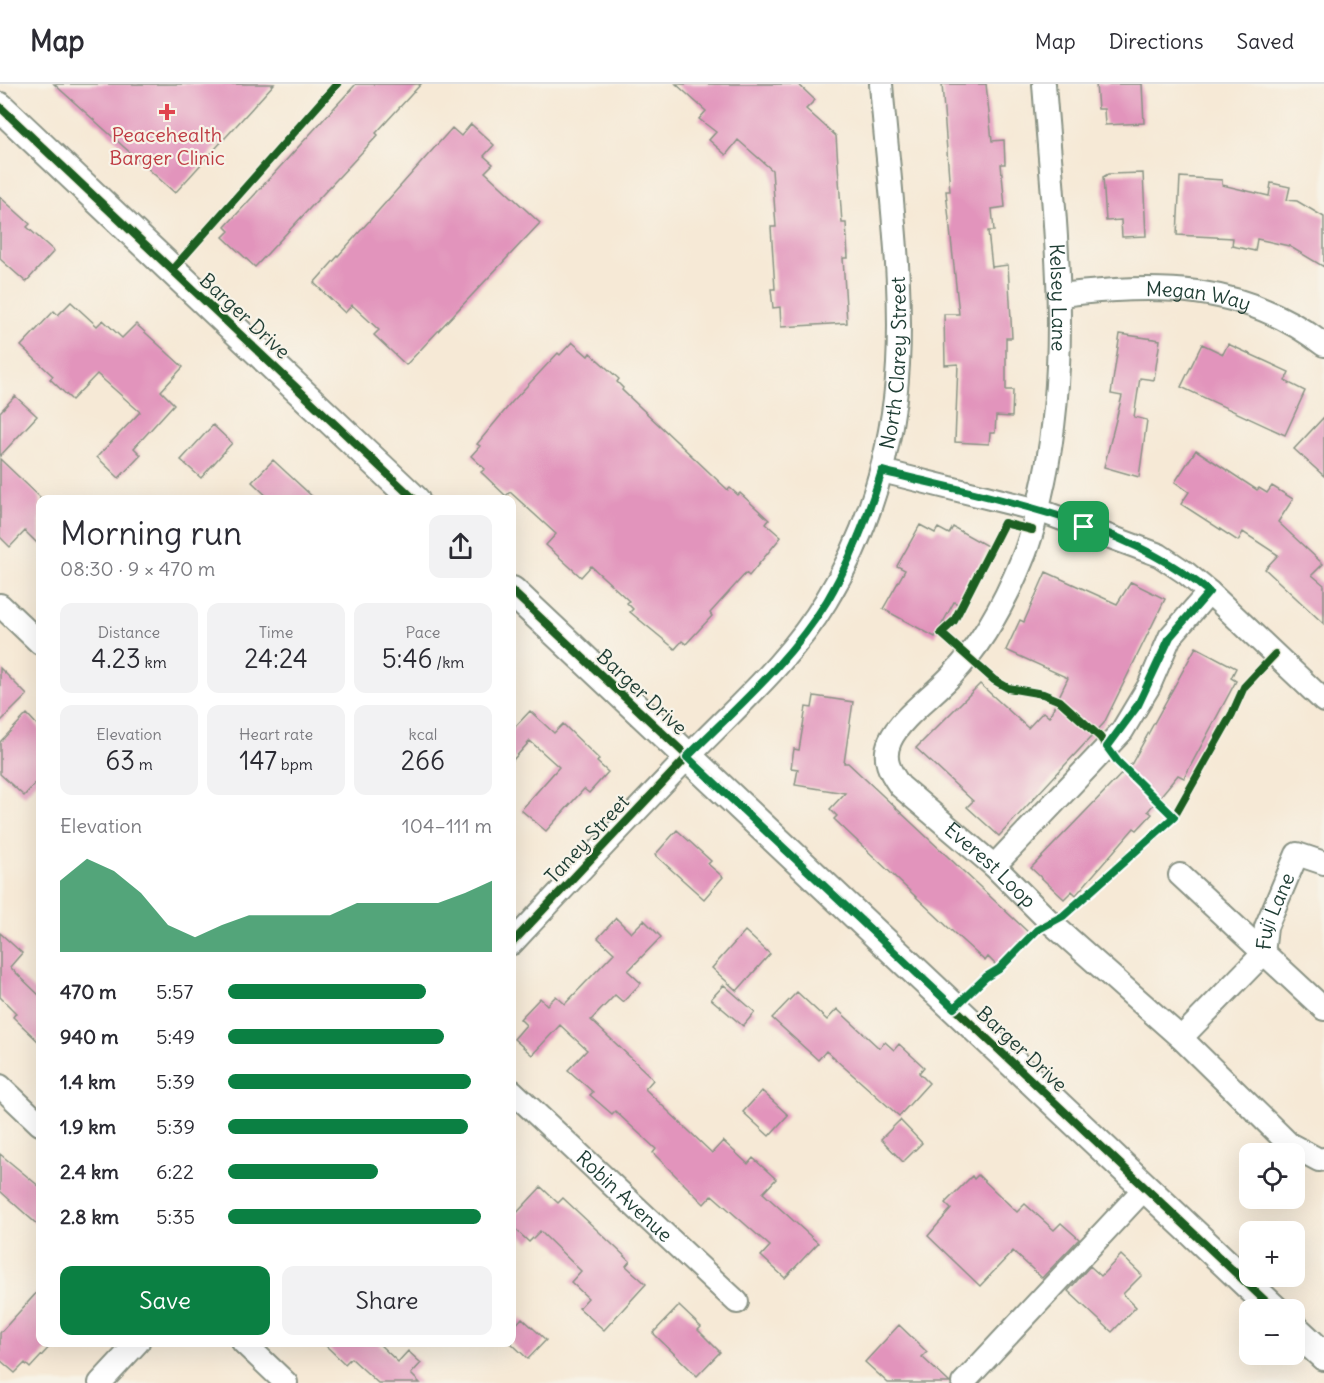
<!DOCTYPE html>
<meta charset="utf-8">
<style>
body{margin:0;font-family:Delius,sans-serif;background:#f2f2f3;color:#2b2b33;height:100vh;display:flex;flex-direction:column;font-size:22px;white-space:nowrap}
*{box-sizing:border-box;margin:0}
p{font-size:20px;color:#7c7c81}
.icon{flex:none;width:33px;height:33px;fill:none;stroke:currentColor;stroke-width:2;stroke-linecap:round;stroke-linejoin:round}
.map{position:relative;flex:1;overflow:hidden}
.details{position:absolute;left:36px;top:411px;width:480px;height:852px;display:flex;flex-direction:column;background:#fff;border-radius:12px;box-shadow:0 6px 24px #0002}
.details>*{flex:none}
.buttons{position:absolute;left:1239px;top:1059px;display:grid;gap:12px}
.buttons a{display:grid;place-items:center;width:66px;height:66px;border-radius:12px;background:#fff;box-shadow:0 6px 24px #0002;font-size:30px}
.pin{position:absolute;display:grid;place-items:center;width:51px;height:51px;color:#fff;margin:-26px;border-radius:12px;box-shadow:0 3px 9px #0006}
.round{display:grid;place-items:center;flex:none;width:63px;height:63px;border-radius:12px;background:#f2f2f3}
.overview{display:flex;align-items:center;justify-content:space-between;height:102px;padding:0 24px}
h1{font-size:33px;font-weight:600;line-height:45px}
.stats{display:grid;grid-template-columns:repeat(3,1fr);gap:9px;height:102px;padding:6px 24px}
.stats div{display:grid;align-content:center;border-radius:12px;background:#f2f2f3;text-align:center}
.stats b{font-size:26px;font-weight:600}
.stats small{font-size:16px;font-weight:400}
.stats p{font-size:16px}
.chart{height:168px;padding:12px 24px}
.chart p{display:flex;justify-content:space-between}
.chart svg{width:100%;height:108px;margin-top:6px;fill:#0b8043;opacity:.7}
.primary-button{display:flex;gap:12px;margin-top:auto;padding:12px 24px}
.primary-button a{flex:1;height:69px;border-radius:12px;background:#0b8043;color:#fff;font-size:24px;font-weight:600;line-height:69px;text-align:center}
.primary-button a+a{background:#f2f2f3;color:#2b2b33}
ul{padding:0 24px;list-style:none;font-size:20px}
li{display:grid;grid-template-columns:96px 72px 1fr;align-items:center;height:45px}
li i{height:15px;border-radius:8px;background:#0b8043}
header{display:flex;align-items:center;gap:36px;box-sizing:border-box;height:84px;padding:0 30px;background:#fff;border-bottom:2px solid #e1e1e2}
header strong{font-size:28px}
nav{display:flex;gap:33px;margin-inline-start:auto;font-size:21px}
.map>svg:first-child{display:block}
.building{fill:#e294bc}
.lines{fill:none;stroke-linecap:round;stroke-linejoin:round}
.minor-casing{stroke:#8a9385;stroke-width:26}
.major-casing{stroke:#8a9385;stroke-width:32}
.minor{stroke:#fff;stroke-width:22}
.major{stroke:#fff;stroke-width:28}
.cycleway-casing{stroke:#f7f3e8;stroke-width:11}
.cycleway{stroke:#1b5e20;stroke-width:8}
.route-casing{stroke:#fff;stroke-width:12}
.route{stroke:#0b8043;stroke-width:8}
.health-dot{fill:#e0444e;stroke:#f7f3e8;stroke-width:2}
.labels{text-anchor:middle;stroke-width:4.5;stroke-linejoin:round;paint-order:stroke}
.health-label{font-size:20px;fill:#be3a42;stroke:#f7f3e8}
.street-label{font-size:20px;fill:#1f3d34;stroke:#f7f3e8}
</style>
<header>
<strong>Map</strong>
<nav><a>Map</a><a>Directions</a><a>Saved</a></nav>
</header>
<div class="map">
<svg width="1324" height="1299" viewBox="0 0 1324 1299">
<rect width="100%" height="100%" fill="#f7f3e8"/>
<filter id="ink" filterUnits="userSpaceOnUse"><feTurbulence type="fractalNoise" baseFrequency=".0167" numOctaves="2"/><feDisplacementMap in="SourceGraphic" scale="12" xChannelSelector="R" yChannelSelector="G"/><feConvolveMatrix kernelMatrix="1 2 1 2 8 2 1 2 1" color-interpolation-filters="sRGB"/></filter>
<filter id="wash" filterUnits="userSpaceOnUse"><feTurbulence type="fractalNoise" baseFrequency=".008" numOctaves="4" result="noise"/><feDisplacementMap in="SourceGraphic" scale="24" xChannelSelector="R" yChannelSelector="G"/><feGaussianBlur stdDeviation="1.35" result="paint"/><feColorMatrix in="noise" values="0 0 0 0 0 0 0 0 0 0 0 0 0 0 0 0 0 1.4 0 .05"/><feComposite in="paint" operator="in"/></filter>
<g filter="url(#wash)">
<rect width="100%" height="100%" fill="#f6e9d6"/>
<g id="blocks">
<path class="building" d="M 54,0 L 274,0 L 175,109 Z
M 356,0 L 421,0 L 376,49 L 378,51 L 255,183 L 223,153 L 229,147 L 225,143 Z
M 676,0 L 798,0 L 815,16 L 806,25 L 836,52 L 842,139 L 846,139 L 848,174 L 843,174 L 847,239 L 781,243 L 780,223 L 773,224 L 771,205 L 775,205 L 771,143 L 776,143 L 772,86 L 738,56 L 726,71 L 709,56 L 716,48 L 699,35 L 706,27 Z
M 942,0 L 986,0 L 992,57 L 1004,56 L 1005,80 L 1001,80 L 1005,123 L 992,125 L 994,147 L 988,147 L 992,183 L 1008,181 L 1012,254 L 1006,254 L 1006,306 L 1013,306 L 1012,333 L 996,332 L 995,349 L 990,349 L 989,360 L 955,358 L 958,280 L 945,281 L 944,230 L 959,230 L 946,107 L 950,107 Z
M 1096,0 L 1142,0 L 1144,39 L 1105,41 L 1104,25 L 1098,25 Z
M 471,40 L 494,61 L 484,72 L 493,80 L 485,88 L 540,139 L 406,281 L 374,251 L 379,246 L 352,221 L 345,229 L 314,199 L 452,44 L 461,52 Z
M 1143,89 L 1146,152 L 1122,153 L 1121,136 L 1106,137 L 1103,93 L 1108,90 Z
M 1180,93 L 1222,96 L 1222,101 L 1269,112 L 1271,99 L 1290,103 L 1287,116 L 1297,117 L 1324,133 L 1324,183 L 1289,162 L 1257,155 L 1255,167 L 1232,162 L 1233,154 L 1177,151 Z
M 0,113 L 30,140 L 27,143 L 54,167 L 26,198 L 0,175 Z
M 71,218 L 97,242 L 103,236 L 122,254 L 136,240 L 183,283 L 161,307 L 174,320 L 134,364 L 141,371 L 119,394 L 97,373 L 140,328 L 97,290 L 72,316 L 50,295 L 53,292 L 21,262 L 54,227 L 58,231 Z
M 1120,250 L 1160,256 L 1154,296 L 1140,294 L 1134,333 L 1147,336 L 1139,393 L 1104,383 L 1122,312 L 1111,310 Z
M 572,258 L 588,272 L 590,269 L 619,295 L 617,298 L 623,304 L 622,306 L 728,406 L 730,404 L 738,411 L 740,409 L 769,436 L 766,440 L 781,453 L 749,492 L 746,489 L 710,529 L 712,532 L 686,560 L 682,557 L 675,565 L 630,528 L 633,525 L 627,519 L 629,517 L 591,482 L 581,493 L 546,461 L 556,450 L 510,408 L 506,412 L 481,388 L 485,385 L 471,372 L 480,362 L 477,360 L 512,318 L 558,269 L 560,271 Z
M 1202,260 L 1223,270 L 1228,260 L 1289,288 L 1285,297 L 1305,307 L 1285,351 L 1181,303 Z
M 15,312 L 37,332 L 0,372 L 0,328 Z
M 1324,333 L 1324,392 L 1294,365 Z
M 213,341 L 232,359 L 201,394 L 181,376 Z
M 1196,366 L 1257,406 L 1259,404 L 1267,409 L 1272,402 L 1293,415 L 1278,438 L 1323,480 L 1312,491 L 1324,501 L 1324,540 L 1265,485 L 1278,471 L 1243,448 L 1238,457 L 1181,420 L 1189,408 L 1175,398 Z
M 0,375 L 40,413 L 40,462 L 25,447 L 10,463 L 0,453 Z
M 273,376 L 316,416 L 271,416 L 252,398 Z
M 920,441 L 935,449 L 938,444 L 949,450 L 953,443 L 989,463 L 958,520 L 954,518 L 935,553 L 883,525 L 905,486 L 897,482 Z
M 1046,488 L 1117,520 L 1131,498 L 1165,515 L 1104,639 L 999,752 L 967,723 L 973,717 L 916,664 L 980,600 L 1028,644 L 1043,628 L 1049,633 L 1068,594 L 1006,566 L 1020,536 L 1024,538 Z
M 1196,563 L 1236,584 L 1231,594 L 1236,597 L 1184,694 L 1178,691 L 1148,727 L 1152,730 L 1137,746 L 1134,744 L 1076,811 L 1072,807 L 1064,815 L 1031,784 L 1132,679 Z
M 0,584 L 27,611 L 0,638 Z
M 814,612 L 853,618 L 844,679 L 848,679 L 1028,848 L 997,882 L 988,873 L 985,877 L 953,848 L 834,735 L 837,732 L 830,725 L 845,709 L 795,701 L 798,685 L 791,684 L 794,665 L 799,666 L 806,623 L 812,624 Z
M 530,627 L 554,649 L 563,640 L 599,675 L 597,678 L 608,688 L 589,709 L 584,705 L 546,747 L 521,726 L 559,683 L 530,657 L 512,677 L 512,646 Z
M 27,630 L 40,644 L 40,694 L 24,712 L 0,690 L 0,658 Z
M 677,746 L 711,777 L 708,780 L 723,793 L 704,815 L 655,771 Z
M 616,834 L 631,849 L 644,836 L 661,853 L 628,887 L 641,899 L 623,918 L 615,911 L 591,936 L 650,992 L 653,996 L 645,1005 L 712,1069 L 723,1057 L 748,1080 L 753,1074 L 776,1095 L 763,1109 L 818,1159 L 785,1194 L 761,1172 L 770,1162 L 712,1111 L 704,1120 L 653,1069 L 656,1065 L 615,1027 L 612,1030 L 590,1011 L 593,1008 L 568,986 L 587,966 L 560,941 L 532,971 L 514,955 L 526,941 L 520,935 L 540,914 L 547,921 L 556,912 L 565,920 L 614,869 L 598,854 Z
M 745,847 L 770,870 L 737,907 L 712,884 Z
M 0,849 L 22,869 L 10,883 L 40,912 L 40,959 L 13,933 L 16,929 L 0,913 Z
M 724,901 L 755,928 L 743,942 L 711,915 Z
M 797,908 L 827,936 L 837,925 L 879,964 L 885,958 L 894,966 L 899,960 L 924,983 L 919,989 L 929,999 L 899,1032 L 826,967 L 818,976 L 772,934 Z
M 762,1007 L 788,1031 L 769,1052 L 743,1028 Z
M 900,1036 L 922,1059 L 903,1078 L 881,1055 Z
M 0,1070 L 40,1103 L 40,1143 L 0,1107 Z
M 978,1091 L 1017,1128 L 1025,1120 L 1054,1146 L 1061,1139 L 1079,1155 L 1042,1194 L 1013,1167 L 980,1202 L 928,1152 L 951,1125 L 945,1119 L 972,1092 L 974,1095 Z
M 541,1103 L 558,1119 L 563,1114 L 630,1177 L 626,1182 L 646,1200 L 604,1246 L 579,1224 L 588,1214 L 571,1198 L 581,1187 L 540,1147 L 529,1158 L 512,1142 L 512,1134 Z
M 1121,1171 L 1142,1191 L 1123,1210 L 1136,1223 L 1112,1248 L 1068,1207 L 1090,1182 L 1101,1192 Z
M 40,1205 L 40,1258 L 54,1258 L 30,1284 L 25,1279 L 15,1289 L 0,1276 L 0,1249 Z
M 679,1222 L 701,1243 L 698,1246 L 720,1268 L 697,1292 L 653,1249 Z
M 522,1234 L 546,1256 L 528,1275 L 512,1260 L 512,1245 Z
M 899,1241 L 927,1268 L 922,1273 L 950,1299 L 888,1299 L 865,1278 Z
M 322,1258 L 377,1258 L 398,1278 L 408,1267 L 421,1279 L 411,1290 L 420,1299 L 378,1299 L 351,1274 L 345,1280 Z"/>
</g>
</g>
<g filter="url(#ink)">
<use href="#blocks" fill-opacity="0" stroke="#8a9385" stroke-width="1.5"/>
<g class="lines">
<defs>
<g id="minor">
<path id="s1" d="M 1044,0 C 1054,133 1072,265 1044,397 C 1038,423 1033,451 1022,476 C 1005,518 984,558 952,591 C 935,610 900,634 890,657 C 882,675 890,688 900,702 L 994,782 L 1050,838 L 1181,954 L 1289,1060 L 1319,1076 L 1324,1075"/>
<path id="s2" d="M 1061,211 C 1156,200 1243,198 1324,261"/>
<path d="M 882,387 L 1038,426 L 1159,471 L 1186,489 L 1209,508 L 1324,617"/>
<path d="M 0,521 L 40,559"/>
<path d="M 994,782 L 1122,647 L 1149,602 L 1170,553 L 1209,508"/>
<path d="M 1180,791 L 1324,925"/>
<path id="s3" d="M 512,859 C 570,797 628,735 687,674 C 735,624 790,577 826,517 C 864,455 886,386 895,315 C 907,216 889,99 881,0"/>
<path id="s4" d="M 1181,954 L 1263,870 L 1266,843 L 1297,770 L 1324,779"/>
<path d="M 0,1002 L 40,1040"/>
<path id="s5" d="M 512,1007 L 737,1218"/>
<path d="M 243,1258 L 286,1299"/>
<path d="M 100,1299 L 138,1258"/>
<path d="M 963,1299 L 1145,1104"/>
</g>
<path id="major" d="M 0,23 L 415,416
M 512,507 L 1275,1226
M 1294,1244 L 1324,1272"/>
</defs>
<use href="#minor" class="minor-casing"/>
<use href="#major" class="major-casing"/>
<use href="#minor" class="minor"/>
<use href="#major" class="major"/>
<defs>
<path id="cycleway" d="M 0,23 L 415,416
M 172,186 L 337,0
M 1032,446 L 1004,439 L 954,537 L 941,549 L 994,596 L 1008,604 L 1043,610 L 1060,617 L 1100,653 L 1118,678 L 1174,733
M 512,507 L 1275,1226
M 512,859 L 687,673
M 954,924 L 985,893 L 1000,885 L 1037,846 L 1063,832 L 1174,733 L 1232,630 L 1244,603 L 1275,570"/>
</defs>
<use href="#cycleway" class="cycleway-casing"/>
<use href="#cycleway" class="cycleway"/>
</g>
</g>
<g class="lines" filter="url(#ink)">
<defs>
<path id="route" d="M 882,387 C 989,414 1124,436 1209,508 L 1170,553 L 1138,621 L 1107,663 L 1118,678 L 1174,733 L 1063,832 L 1037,846 L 999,885 L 986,893 L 954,924 L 687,673 C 736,624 791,576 827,517 C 851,476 868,432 882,387 Z"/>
</defs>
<use href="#route" class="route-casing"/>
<use href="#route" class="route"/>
</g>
<path class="health-dot" d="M164 19h6v6h6v6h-6v6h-6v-6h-6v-6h6z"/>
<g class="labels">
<g class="health-label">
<text x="167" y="58">Peacehealth<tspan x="167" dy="23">Barger Clinic</tspan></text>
</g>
<g class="street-label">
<text dy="7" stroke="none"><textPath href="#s1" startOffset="214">Kelsey Lane</textPath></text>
<text dy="7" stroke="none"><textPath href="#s2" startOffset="138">Megan Way</textPath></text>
<text transform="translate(245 232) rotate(43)" y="7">Barger Drive</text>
<text dy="7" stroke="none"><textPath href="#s3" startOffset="716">North Clarey Street</textPath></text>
<text transform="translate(642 608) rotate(43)" y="7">Barger Drive</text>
<text transform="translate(587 755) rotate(-47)" y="7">Taney Street</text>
<text dy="7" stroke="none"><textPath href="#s1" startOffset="876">Everest Loop</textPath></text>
<text dy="7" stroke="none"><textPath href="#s4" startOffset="162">Fuji Lane</textPath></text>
<text transform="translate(1022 965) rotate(43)" y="7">Barger Drive</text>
<text dy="7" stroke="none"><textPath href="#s5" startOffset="154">Robin Avenue</textPath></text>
</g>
</g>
</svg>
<div class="buttons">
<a><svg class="icon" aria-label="locate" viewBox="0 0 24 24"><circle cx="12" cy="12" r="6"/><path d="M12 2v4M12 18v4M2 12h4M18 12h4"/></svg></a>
<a>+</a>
<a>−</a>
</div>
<div class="pin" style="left:1084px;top:443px;background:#1e9e55"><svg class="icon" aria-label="arrive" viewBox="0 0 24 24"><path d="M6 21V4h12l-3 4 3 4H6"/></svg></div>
<section class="details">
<div class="overview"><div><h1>Morning run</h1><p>08:30 · 9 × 470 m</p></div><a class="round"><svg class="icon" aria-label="share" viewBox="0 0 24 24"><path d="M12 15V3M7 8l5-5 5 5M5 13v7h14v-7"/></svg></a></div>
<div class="stats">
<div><p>Distance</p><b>4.23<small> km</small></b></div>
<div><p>Time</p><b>24:24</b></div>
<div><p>Pace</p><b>5:46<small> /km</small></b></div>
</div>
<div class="stats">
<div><p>Elevation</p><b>63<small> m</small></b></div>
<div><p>Heart rate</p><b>147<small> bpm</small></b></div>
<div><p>kcal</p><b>266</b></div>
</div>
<div class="chart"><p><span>Elevation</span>104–111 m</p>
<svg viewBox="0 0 160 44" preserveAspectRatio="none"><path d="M0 44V15L10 6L20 11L30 20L40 33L50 38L60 33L70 29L80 29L90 29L100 29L110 24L120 24L130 24L140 24L150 20L160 15V44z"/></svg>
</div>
<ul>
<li><b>470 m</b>5:57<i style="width:75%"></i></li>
<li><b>940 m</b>5:49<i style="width:82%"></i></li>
<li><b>1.4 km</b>5:39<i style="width:92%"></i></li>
<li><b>1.9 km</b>5:39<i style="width:91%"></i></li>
<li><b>2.4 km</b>6:22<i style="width:57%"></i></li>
<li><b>2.8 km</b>5:35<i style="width:96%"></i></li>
</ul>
<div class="primary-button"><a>Save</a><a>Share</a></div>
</section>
</div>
